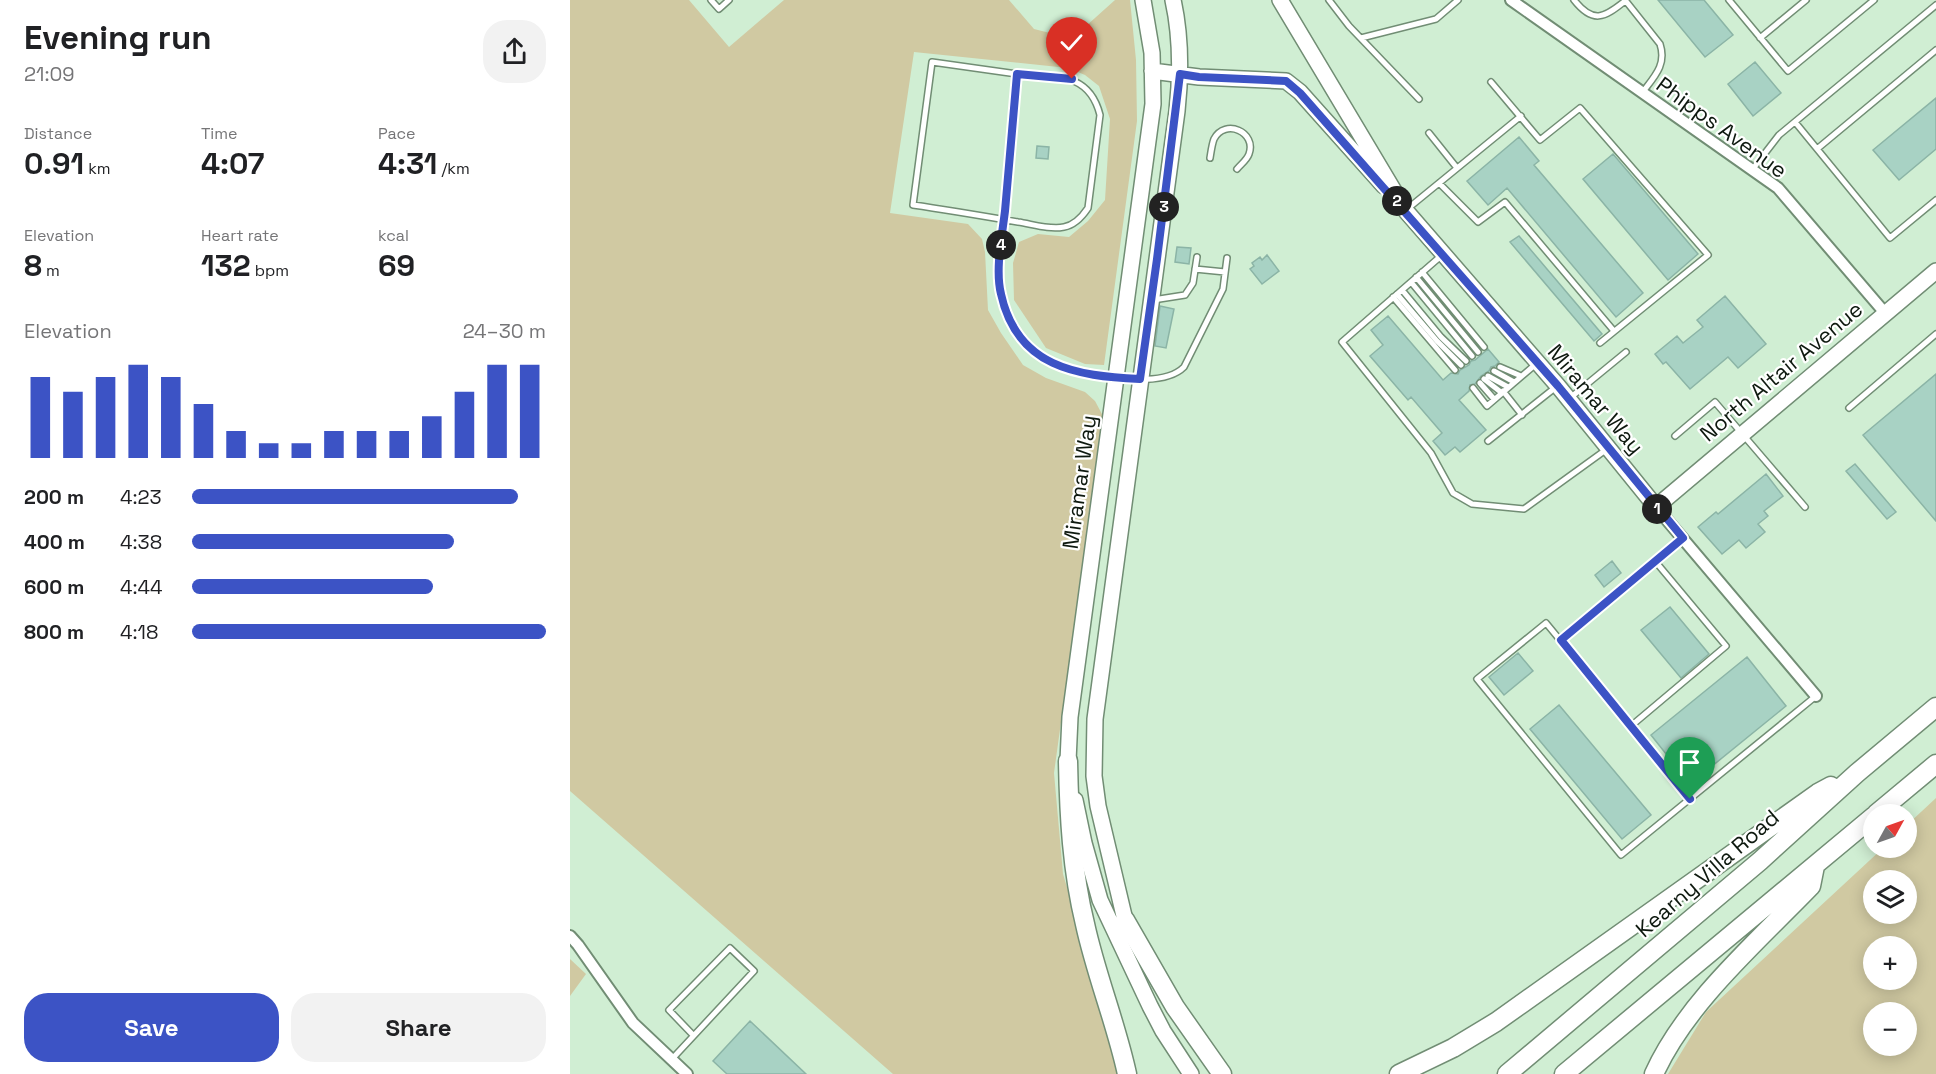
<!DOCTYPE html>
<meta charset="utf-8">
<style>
body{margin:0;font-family:"Space Grotesk",sans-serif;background:#f2f2f2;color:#202124;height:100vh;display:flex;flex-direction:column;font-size:22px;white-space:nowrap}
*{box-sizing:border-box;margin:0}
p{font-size:20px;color:#757577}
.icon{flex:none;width:33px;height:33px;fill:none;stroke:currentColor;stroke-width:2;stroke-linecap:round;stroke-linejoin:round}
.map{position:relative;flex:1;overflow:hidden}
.sheet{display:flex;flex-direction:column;background:#fff;width:570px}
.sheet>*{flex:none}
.needle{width:39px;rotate:50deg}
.fabs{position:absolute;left:1293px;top:804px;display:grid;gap:12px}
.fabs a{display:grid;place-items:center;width:54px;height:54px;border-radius:50%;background:#fff;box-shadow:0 3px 15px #0003;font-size:30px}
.pin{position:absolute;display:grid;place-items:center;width:51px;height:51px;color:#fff;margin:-62px -26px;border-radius:50% 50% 50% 0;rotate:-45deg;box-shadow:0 0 6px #0007}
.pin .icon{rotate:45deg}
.km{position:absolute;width:30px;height:30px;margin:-15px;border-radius:50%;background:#222;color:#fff;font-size:16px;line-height:30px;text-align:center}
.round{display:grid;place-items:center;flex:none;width:63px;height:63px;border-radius:24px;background:#f2f2f2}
.summary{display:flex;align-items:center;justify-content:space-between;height:102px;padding:0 24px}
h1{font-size:33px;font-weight:800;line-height:45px}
.figures{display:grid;grid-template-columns:repeat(3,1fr);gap:9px;height:102px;padding:6px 24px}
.figures div{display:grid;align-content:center}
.figures b{font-size:30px;font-weight:800}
.figures small{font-size:16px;font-weight:400}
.figures p{font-size:16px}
.chart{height:168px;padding:12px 24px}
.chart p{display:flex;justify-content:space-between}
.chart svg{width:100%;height:108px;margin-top:6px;stroke:#3c53c5;stroke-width:6}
.button{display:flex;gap:12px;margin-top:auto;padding:12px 24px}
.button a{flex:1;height:69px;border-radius:24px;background:#3c53c5;color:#fff;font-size:24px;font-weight:800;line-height:69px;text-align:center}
.button a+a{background:#f2f2f2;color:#202124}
ul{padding:0 24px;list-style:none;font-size:20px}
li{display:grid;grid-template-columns:96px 72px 1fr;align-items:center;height:45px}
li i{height:15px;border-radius:8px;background:#3c53c5}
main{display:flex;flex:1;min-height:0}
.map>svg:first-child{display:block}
.green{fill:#d0c9a2;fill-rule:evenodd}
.building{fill:#a8d2c4;stroke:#8bb4a6;stroke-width:1.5}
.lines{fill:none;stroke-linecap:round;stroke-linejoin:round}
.lane-casing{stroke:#718d74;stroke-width:8}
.street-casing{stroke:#718d74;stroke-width:14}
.secondary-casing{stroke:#718d74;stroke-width:18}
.primary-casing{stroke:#718d74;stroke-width:21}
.lane{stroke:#fff;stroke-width:5}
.street{stroke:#fff;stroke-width:10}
.secondary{stroke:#fff;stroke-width:15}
.primary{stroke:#fff;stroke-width:18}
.route-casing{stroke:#fff;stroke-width:12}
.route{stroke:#3c53c5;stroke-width:8}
.labels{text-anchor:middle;stroke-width:4.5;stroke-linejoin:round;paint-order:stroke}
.street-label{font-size:22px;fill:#0e190f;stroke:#fff}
</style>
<main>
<section class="sheet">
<div class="summary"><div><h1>Evening run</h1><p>21:09</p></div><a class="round"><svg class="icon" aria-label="share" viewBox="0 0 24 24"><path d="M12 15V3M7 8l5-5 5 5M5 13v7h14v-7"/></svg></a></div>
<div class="figures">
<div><p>Distance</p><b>0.91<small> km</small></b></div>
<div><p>Time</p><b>4:07</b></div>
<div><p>Pace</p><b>4:31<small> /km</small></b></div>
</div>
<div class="figures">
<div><p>Elevation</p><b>8<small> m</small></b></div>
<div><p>Heart rate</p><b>132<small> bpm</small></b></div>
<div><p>kcal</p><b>69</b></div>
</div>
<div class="chart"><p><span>Elevation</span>24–30 m</p>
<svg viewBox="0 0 160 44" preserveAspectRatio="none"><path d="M5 44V11M15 44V17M25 44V11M35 44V6M45 44V11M55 44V22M65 44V33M75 44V38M85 44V38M95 44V33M105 44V33M115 44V33M125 44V27M135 44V17M145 44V6M155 44V6"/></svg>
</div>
<ul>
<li><b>200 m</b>4:23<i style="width:92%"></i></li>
<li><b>400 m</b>4:38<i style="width:74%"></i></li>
<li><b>600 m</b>4:44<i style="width:68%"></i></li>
<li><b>800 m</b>4:18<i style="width:100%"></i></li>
</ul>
<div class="button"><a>Save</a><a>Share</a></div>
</section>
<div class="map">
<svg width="1366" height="1074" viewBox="0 0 1366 1074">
<rect width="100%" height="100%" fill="#d0eed3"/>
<path class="green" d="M 0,0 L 119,0 L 159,47 L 214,0 L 439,0 L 464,29 L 484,34 L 498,28 L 506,35 L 545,0 L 560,0 L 566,60 L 567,121 L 534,365 L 515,364 L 476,348 L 444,300 L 443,263 L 449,242 L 468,234 L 499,237 L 518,221 L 535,200 L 540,119 L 529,86 L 515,75 L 498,68 L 344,52 L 320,213 L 398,224 L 412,239 L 415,252 L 418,310 L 431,333 L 453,365 L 476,378 L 515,392 L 525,401 L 533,416 L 484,773 L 493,874 L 546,1052 L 549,1074 L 323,1074 L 0,791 Z
M 1366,798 L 1366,1074 L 1098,1074 L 1136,1012 L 1313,848 L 1336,848 L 1337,825 ZM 1336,880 L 1336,914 L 1304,914 L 1304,880 ZM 1304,946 L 1336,946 L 1336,980 L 1304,980 ZM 1304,1012 L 1336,1012 L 1336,1046 L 1304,1046 Z
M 0,959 L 16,974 L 0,996 Z"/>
<path class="building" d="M 1088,0 L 1134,0 L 1163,35 L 1135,57 Z
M 1185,62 L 1211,93 L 1183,116 L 1158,84 Z
M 1366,98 L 1366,149 L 1329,180 L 1303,150 Z
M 949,137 L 969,161 L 964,165 L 1073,293 L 1046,317 L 937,188 L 918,205 L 897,181 Z
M 467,146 L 479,147 L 478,159 L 466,158 Z
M 1043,154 L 1128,254 L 1098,280 L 1013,179 Z
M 949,236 L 1032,334 L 1024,341 L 940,242 Z
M 607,247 L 621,248 L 619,264 L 605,262 Z
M 697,255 L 709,271 L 692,284 L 680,269 L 684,266 L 682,263 L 690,257 L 692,260 Z
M 1155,296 L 1196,344 L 1168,368 L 1158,357 L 1120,389 L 1096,362 L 1093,364 L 1085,354 L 1107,336 L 1113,343 L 1133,327 L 1127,320 Z
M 590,306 L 604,309 L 596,348 L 585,346 Z
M 818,316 L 873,380 L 881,373 L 888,374 L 890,370 L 899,365 L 901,361 L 905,360 L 918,349 L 929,362 L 925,366 L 921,367 L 919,371 L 911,376 L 905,384 L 900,385 L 899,391 L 889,400 L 916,430 L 890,452 L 885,447 L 875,455 L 863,441 L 872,433 L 841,397 L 838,400 L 800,356 L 813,345 L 801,330 Z
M 1366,374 L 1366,521 L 1293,435 Z
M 1285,464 L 1326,512 L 1317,519 L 1276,471 Z
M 1196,474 L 1213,496 L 1194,511 L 1198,516 L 1188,524 L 1195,532 L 1176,548 L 1169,540 L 1152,554 L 1128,527 L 1146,512 L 1148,514 Z
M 1042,561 L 1051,573 L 1034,587 L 1025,575 Z
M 1100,607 L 1139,654 L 1111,678 L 1071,630 Z
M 948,653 L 963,671 L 934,695 L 919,677 Z
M 1177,657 L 1216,706 L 1120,784 L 1081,735 Z
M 989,705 L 1081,815 L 1052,839 L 960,729 Z
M 180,1021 L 236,1074 L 157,1074 L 143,1061 Z"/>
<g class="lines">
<defs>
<path id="lane" d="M 141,0 L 149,9 L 159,0
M 759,0 L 779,26 L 849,99
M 1004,0 C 1023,24 1034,18 1055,1
M 1055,0 L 1090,44 C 1097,65 1084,77 1072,93
M 1159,0 L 1218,71 L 1304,0
M 791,38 L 866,19 L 888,0
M 1190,38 L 1236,0
M 447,74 C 484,77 519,71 530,115 L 518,208 C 512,217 505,225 494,227 C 479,230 462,224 448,222 C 413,216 378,210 343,205 L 362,62 L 447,74 C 444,115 440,156 436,197 C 433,226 425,264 430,292 C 439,344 482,371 530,376 C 554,379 596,385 614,367 L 653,289 L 657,258
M 921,82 L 970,140 L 1010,108 L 1138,255 L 1030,343
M 1225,122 L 1320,238 L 1366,200
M 859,133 L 887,168
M 1247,149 L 1366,50
M 640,158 C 641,152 642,144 644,139 C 655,118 687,132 679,154 C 677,160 671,164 667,169
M 1182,170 L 1209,135 L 1366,5
M 869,183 L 908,222 L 935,202 L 1044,331
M 836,210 L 951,116
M 871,256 L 772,342 L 861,453 L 883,493 L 902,504 L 954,509 L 1037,449
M 625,269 L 655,272
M 852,272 L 914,347
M 846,277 L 908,352
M 841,282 L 902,356
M 832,290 L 871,337 L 896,361
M 827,294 L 867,341 L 891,365
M 823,297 L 885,370
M 583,300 L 615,295 L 623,283 L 627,257
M 930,367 L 951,376
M 924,371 L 944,382
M 918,376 L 938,387
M 914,379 L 932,393
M 910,383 L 924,399
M 903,388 L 917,406 L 966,364
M 933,391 L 952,415
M 1000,398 L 1056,352
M 1279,408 L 1366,334
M 1105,436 L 1145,402 L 1235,507
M 918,441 L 986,387
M 1085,561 L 1113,538
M 991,640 L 1085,561 L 1156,646 L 1061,726
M 1121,799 L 976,623 L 907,679 L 1051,855 L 1246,696
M 102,1059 L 184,971 L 160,948 L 99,1010 L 123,1035"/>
<path id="street" d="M 941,0 L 1208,188 L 1315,313
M 1086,507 L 1246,696
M 0,936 L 8,945 L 63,1023 L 117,1074"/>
<path id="secondary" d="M 710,0 L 836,211 L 988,386 L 1086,507 L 1366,271
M 582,71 L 629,77 L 716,81 L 730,92 L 814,186
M 499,770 L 498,761 L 500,717 L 583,104 L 582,53 L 573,0
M 505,800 L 514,843 L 530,900 L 580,1006 L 593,1031 L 621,1074
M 556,932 L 555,920 L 528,806 L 524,776 L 525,719 L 607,111 C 611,74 611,36 603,0"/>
<path id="primary" d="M 498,761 C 499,816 502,871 515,924 C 526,975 546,1023 557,1074
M 1306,814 L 1366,764
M 555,920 L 605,1007 L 652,1074
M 829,1074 L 883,1048 L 926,1022 L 1248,793 L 1261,786
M 937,1074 L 1190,861 L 1287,773 L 1366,707
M 994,1074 L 1304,816
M 1084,1074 C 1116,1003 1187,942 1241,886 L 1245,866"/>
</defs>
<use href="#lane" class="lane-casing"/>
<use href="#street" class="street-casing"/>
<use href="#secondary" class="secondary-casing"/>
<use href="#primary" class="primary-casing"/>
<use href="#lane" class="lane"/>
<use href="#street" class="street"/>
<use href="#secondary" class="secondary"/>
<use href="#primary" class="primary"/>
</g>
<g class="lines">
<defs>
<path id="route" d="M 502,79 L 447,74 C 443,120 439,166 435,211 C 432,236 425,270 431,294 C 447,367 506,376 570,379 L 587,259 L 610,74 L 629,77 L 716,81 L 730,93 L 988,386 L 1113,538 L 991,640 L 1120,799"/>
</defs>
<use href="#route" class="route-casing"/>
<use href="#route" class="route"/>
</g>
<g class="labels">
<g class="street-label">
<text transform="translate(1152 127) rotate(36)" y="8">Phipps Avenue</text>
<text transform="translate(1211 371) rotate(-40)" y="8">North Altair Avenue</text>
<text transform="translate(1026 399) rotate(50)" y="8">Miramar Way</text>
<text transform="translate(509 482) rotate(-82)" y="8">Miramar Way</text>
<text transform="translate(1137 873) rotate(-41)" y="8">Kearny Villa Road</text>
</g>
</g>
</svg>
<div class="fabs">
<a><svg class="needle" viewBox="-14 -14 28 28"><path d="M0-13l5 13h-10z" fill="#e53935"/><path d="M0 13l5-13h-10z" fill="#757577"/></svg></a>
<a><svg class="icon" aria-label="layers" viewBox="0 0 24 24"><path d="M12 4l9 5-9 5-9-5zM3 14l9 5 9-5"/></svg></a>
<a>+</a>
<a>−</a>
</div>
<div class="pin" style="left:1120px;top:799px;background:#1e9e55"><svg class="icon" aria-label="arrive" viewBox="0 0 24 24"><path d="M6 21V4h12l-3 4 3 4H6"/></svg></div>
<div class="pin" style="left:502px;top:79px;background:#d93025"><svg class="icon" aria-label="check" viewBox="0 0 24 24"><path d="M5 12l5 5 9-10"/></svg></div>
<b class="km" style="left:1087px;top:509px">1</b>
<b class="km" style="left:827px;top:201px">2</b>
<b class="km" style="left:594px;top:207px">3</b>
<b class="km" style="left:431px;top:245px">4</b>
</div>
</main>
